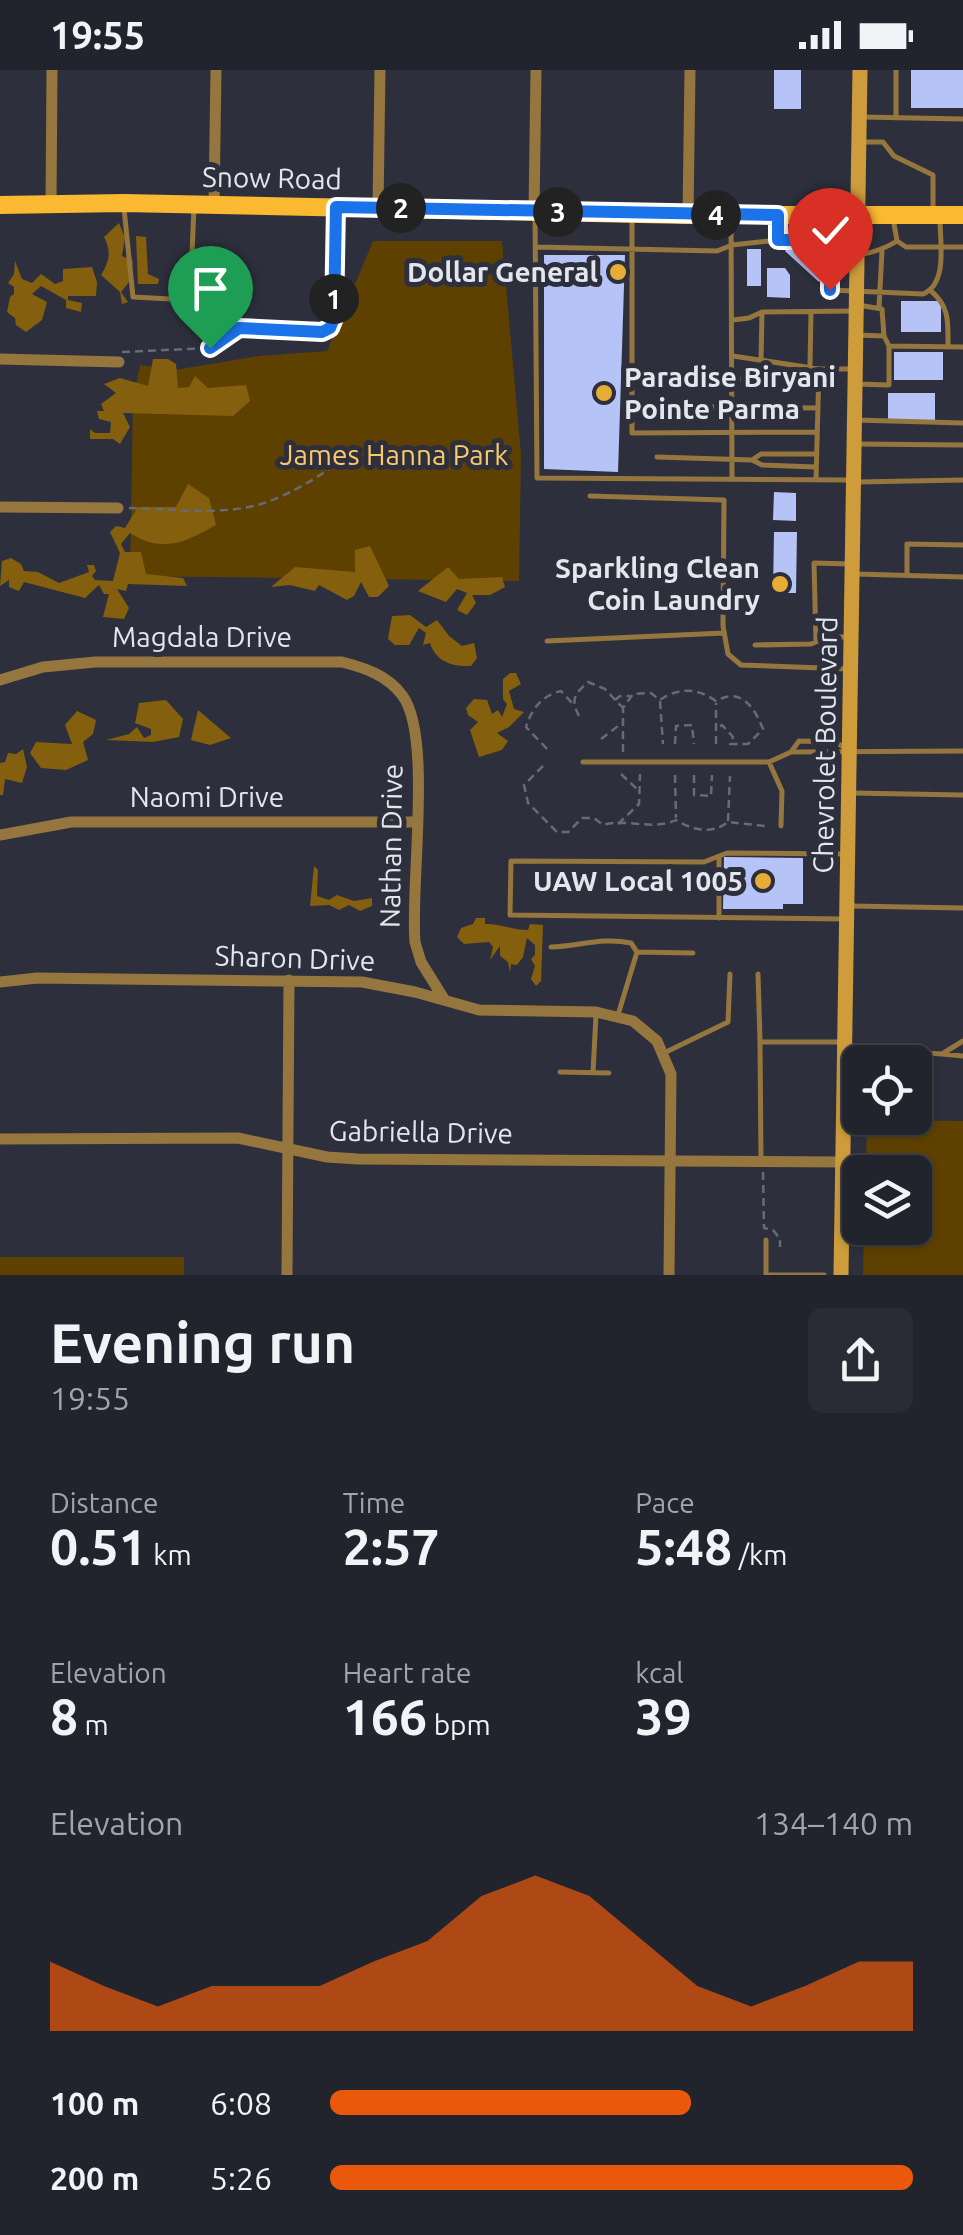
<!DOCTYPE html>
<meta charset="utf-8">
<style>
body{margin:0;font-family:Ubuntu,sans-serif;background:#2a2c35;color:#f1f3f6;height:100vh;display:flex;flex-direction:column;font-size:38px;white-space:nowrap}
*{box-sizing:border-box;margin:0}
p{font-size:32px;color:#a2a4aa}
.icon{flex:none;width:55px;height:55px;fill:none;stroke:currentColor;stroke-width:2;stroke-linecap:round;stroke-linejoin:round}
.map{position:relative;height:1205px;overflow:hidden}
.drawer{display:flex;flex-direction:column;background:#22242d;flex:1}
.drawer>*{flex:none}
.tools{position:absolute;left:842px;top:975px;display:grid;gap:20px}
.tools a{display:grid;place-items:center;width:90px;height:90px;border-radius:15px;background:#22242d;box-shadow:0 2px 8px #0004,0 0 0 2px #3f4149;font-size:50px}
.pin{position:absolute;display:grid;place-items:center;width:85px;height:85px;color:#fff;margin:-102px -42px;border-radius:50% 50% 50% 0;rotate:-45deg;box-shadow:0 0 10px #0007}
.pin .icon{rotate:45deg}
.km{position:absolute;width:50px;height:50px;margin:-25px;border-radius:50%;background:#222;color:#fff;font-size:28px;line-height:50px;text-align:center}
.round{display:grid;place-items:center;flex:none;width:105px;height:105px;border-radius:15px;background:#2a2c35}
.head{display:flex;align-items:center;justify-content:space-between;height:170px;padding:0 50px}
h1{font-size:55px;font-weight:700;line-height:75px}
.metrics{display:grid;grid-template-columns:repeat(3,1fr);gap:15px;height:170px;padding:10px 50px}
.metrics div{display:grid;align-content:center}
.metrics b{font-size:50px;font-weight:700}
.metrics small{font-size:28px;font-weight:400}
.metrics p{font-size:28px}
.chart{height:280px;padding:20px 50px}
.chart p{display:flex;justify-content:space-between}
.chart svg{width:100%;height:180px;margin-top:10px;fill:#ea580c;opacity:.7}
ul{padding:0 50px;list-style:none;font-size:32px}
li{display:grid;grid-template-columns:160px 120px 1fr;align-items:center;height:75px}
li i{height:25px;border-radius:12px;background:#ea580c}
.status{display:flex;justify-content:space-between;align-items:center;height:70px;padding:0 50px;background:#22242d;direction:ltr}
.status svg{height:28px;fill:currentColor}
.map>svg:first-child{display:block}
.green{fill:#5e4100}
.forest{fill:#835f0e}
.building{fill:#b5c3f7}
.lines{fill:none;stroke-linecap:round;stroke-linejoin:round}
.path{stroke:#686a75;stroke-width:2.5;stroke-dasharray:8 5;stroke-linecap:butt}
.lane{stroke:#95763e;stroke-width:5}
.street{stroke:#95763e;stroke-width:11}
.secondary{stroke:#ce9c3b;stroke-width:15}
.primary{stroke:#fab930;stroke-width:18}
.route-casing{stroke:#fff;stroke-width:20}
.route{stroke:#1a73e8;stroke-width:12}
.poi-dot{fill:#e6ac36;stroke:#2d303c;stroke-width:4}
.labels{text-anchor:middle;stroke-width:10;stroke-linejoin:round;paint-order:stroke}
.street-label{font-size:28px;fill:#e4e6ee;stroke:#2d303c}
.poi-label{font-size:28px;font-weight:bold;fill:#e4e6ee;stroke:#2d303c;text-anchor:end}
.park-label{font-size:28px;fill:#fbc86b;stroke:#2d303c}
</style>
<div class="status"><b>19:55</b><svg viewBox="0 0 49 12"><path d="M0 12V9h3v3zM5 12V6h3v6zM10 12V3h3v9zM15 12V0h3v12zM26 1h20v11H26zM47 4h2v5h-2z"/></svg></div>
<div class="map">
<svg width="963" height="1205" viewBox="0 0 963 1205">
<rect width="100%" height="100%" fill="#2d303c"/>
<path class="green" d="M 373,171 L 502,171 L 521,385 L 519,511 L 130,506 L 133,330 L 140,295 L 175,300 L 259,286 L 327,281 Z
M 867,1050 L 963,1051 L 963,1205 L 863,1205 L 864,1158 L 915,1158 L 915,1102 L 866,1102 Z
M 0,1187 L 184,1187 L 184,1205 L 0,1205 Z"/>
<path class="forest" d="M 119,153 L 125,168 L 122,186 L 133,191 L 129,212 L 121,222 L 128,232 L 122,234 L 120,222 L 101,205 C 109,192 112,182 104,167 Z
M 136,166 L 146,167 L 148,204 L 159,209 L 158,214 L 138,214 Z
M 15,191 L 22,209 L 32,213 L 41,204 L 55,214 L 63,211 L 63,199 L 92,197 L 97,212 L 96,226 L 68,226 L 68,230 L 82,233 L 81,242 L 66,238 L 66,230 L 41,216 L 32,224 L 47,232 L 42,250 L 26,262 L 16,255 L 15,248 L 7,242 L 10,227 L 14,224 L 14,217 L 8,213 L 14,204 Z
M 153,289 L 168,289 L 176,294 L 178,318 L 189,317 L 195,306 L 208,318 L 246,315 L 250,331 L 233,346 L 123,343 L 130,357 L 120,374 L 113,369 L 90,369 L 90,359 L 95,363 L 110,363 L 111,352 L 99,349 L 97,341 L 104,341 L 101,334 L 116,323 L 104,314 L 120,308 L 148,316 Z
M 188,414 L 209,428 L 216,455 C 186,472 162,484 130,463 L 121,474 L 125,482 L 141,482 L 146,504 L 183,508 L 187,516 L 128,514 L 126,521 L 117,519 L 129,538 L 124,549 L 103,547 L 109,524 L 104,524 L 99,515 L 85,528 L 24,512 L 19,521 L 9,517 L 9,510 L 0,516 L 2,491 L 11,488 L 21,494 L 24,501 L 38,502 L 59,513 L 89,502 L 87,495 L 94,495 L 96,501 L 92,506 L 95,510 L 113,511 L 120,483 L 110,462 L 116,456 L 125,458 L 138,437 L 176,437 Z
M 370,476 L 389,516 L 378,527 L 369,527 L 361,512 L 354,526 L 347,530 L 319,515 L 315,521 L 290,515 L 271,517 L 295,497 L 355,502 L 355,480 Z
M 448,497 L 459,509 L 502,507 L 505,517 L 490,525 L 472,525 L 476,533 L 467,545 L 457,540 L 467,523 L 457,519 L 446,532 L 418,521 Z
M 410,545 L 426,557 L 437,550 L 449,566 L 462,576 L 474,573 L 477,588 L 471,596 C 453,597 436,592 430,573 L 423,575 L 426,563 L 419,558 L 409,575 L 395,575 L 388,569 L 392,546 Z
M 510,603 L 516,603 L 521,614 L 509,621 L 514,639 L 524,642 L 509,657 L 497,663 L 508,671 L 502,680 L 479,687 L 470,660 L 478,652 L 468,645 L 466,638 L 474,629 L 487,630 L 492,644 L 498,640 L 502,647 L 507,634 L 503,629 L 503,609 Z
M 166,630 L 183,649 L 179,667 L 153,672 L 106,670 L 129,664 L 137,657 L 144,668 L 151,665 L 151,659 L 135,653 L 139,633 Z
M 198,640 L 231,668 L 210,675 L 191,670 Z
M 77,641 L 96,650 L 93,664 L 83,672 L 88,690 L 66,700 L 41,698 L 30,683 L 36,672 L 72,674 L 65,655 Z
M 23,679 L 27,697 L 22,713 L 5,709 L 3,725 L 0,725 L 0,693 L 5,692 L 8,683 L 16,684 Z
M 314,796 L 318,800 L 317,826 L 329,830 L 337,825 L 354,831 L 372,828 L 372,836 L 360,841 L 349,835 L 339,840 L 329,835 L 310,836 Z
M 476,848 L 485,848 L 485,854 C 502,854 512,860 528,860 L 530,854 L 543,855 L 541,911 L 536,916 L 531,909 L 535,896 L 531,889 L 535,885 L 535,875 L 527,868 L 523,887 L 517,895 L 511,894 L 510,903 L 508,892 L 500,886 L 500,876 L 490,890 L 493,877 L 489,872 L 464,874 L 457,867 L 461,858 L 473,854 Z"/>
<path class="building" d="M 774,0 L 801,0 L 801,39 L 774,39 Z
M 911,0 L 963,0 L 963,38 L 911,38 Z
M 793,172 L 827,203 L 819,212 L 785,181 Z
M 747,179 L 761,179 L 761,216 L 747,216 Z
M 544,185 L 625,185 L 618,402 L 544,399 Z
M 767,198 L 785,198 L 790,205 L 790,228 L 767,227 Z
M 901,231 L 941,231 L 941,262 L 901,262 Z
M 894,282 L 943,282 L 943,310 L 894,310 Z
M 888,323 L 935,323 L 935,350 L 888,350 Z
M 774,422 L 796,423 L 796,451 L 773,450 Z
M 774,462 L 797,462 L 796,523 L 773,523 Z
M 724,787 L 803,788 L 803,834 L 783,834 L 783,839 L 723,839 Z"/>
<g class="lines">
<path class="path" d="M 122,282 L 210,278 L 234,263
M 129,438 C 173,439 228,447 270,431 C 302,419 331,398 358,379
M 615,630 L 620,626 L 630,626
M 660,631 L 663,674
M 579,646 C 570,629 575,624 588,612 L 605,619 L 622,637
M 601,669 L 622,653
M 675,674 L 676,656 L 692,655 L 694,674
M 716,674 L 716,633
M 547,679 L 526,657 C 531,640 542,625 561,621 L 573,634
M 623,682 L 623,638 L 633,624 L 651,623 L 660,630 C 679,617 697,618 716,631 C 740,617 754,636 763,659 L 748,674 L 730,674 L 733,667 L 722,655 L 716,660
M 543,696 L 524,715 L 528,733 L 557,762 L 568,762 L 582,748 L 594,748 L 603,755 C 625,748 654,761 676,750 C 692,760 712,765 728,752 L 765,756
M 621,704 L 639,721
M 675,705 L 676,748
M 694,705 L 694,725 L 711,726 L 712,705
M 728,751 L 730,706
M 618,754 L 639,734 L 640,704
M 763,1102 L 764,1158 L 773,1160 L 780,1169 L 780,1177"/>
<path class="lane" d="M 896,0 L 896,48
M 863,47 L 963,49
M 862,72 L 883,72 L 894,86 L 933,105 L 933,142
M 124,138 L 133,227 L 190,230 L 194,137
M 535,144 L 537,408 L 852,410
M 632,147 L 632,363 L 817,362
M 731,148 L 732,407
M 893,148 L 897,171 L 906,177 L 963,177
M 777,170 C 801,170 813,183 833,185 C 855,187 878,183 897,171
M 536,177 L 717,181 L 732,175 L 777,170 L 778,151
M 830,185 L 830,220 L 923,224 C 948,214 940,172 940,149
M 931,221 C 950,237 948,253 948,277
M 858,235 L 882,239 L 884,266 L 889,276 L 963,277
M 879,237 L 882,181
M 733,250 L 749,248 L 762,242 L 855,241
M 239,258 L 322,263 L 330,258 L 334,248 L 336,144
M 857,265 L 884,266
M 733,286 L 819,299 L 854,299
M 761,289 L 762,242
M 810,296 L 811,242
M 732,309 L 818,310
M 856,314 L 889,315 L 889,276
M 632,336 L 818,338
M 856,350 L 963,353
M 856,374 L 963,375
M 657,387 L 752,390 L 762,395 L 816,397
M 752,390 L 761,384 L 816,384
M 816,409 L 819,299
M 858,412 L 963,410
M 590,426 L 724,430 L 723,556 L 728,584 L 741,595 L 848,599
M 856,504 L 963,507
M 907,505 L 907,474 L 963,475
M 547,571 L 724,563
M 816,572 L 814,493 L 850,494
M 755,575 L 811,574 L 827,567 L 849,567
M 791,682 L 963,681
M 583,692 L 769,692 L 791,682 L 799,671 L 836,672 L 846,679
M 769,692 L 782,721 L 781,756
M 852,723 L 963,725
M 851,836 L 963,838
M 719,848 L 719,787
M 844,849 L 510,845 L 511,791 L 704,792 L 727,783 L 846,784
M 551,877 C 579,876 603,867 631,873 L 637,882 L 618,945
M 637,882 L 693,883
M 758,904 L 760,971
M 664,983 L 728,952 L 730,904
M 942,984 L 963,986
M 560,1002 L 609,1003
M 593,1003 L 596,945
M 761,1090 L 760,972 L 844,972 L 859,979 L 942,984 L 963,971
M 766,1170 L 766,1204
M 766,1205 L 824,1205"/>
<path class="street" d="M 51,134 L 52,0
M 214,134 L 216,0
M 378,138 L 380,0
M 534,141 L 536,0
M 688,145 L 690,0
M 0,289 L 119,292
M 0,437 L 118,438
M 0,610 L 43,597 L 95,592 L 342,592 C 365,598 387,605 402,625 C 433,665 410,815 415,872 L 421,892 L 444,929
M 0,765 L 71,752 L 416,752
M 0,912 L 37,908 L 362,912 L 415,922 L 479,940 L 596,942 L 633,951 L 657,971 L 671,1004 L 669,1205
M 0,1069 L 238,1068 L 327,1087 L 358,1089 L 843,1092
M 287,1205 L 289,910"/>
<path class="secondary" d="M 841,1205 L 860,0"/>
<path class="primary" d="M 0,135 L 124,133 L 688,145 L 963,145"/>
</g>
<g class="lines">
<defs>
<path id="route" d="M 210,278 L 239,258 L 322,262 L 330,258 L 334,248 L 336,137 L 778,145 L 778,170 L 796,170 L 830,185 L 830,220"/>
</defs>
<use href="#route" class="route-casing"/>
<use href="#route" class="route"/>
</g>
<g class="poi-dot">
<circle cx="618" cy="202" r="10"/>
<circle cx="604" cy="323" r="10"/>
<circle cx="780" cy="514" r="10"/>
<circle cx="763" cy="811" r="10"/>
</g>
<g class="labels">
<g class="street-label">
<text transform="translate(272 108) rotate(1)" y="10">Snow Road</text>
<text x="202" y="577">Magdala Drive</text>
<text transform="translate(825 675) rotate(-89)" y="10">Chevrolet Boulevard</text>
<text x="207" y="737">Naomi Drive</text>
<text transform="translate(391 776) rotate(-89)" y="10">Nathan Drive</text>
<text transform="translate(295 888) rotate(2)" y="10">Sharon Drive</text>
<text transform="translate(421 1062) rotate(1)" y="10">Gabriella Drive</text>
</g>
<g class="poi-label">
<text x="598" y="212">Dollar General</text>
<text x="624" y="317" text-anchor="start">Paradise Biryani<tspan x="624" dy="32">Pointe Parma</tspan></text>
<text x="760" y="508">Sparkling Clean<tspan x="760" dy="32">Coin Laundry</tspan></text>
<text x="743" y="821">UAW Local 1005</text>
</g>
<g class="park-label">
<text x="394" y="395">James Hanna Park</text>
</g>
</g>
</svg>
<div class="tools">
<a><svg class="icon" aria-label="locate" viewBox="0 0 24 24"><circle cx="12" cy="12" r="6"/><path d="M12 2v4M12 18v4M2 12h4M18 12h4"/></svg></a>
<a><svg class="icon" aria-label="layers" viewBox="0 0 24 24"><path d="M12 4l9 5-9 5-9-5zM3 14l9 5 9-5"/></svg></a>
</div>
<div class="pin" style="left:210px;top:278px;background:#1e9e55"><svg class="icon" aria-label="arrive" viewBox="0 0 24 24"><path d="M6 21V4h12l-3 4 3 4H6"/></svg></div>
<div class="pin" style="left:830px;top:220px;background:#d93025"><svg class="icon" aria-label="check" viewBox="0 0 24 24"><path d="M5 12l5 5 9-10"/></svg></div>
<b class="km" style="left:334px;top:229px">1</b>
<b class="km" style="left:401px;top:138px">2</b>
<b class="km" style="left:558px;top:142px">3</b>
<b class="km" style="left:716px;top:145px">4</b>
</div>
<section class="drawer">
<div class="head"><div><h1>Evening run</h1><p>19:55</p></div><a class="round"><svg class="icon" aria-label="share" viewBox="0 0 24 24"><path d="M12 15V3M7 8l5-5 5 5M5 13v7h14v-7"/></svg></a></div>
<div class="metrics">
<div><p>Distance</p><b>0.51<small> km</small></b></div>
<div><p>Time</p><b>2:57</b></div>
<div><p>Pace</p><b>5:48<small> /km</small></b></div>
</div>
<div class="metrics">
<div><p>Elevation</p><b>8<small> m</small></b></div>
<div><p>Heart rate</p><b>166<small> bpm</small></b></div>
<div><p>kcal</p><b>39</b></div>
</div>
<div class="chart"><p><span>Elevation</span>134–140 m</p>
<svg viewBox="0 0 160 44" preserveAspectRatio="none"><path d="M0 44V27L10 33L20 38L30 33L40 33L50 33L60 27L70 22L80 11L90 6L100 11L110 22L120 33L130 38L140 33L150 27L160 27V44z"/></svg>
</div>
<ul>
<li><b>100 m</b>6:08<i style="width:62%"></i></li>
<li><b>200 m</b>5:26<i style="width:100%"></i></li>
</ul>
</section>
